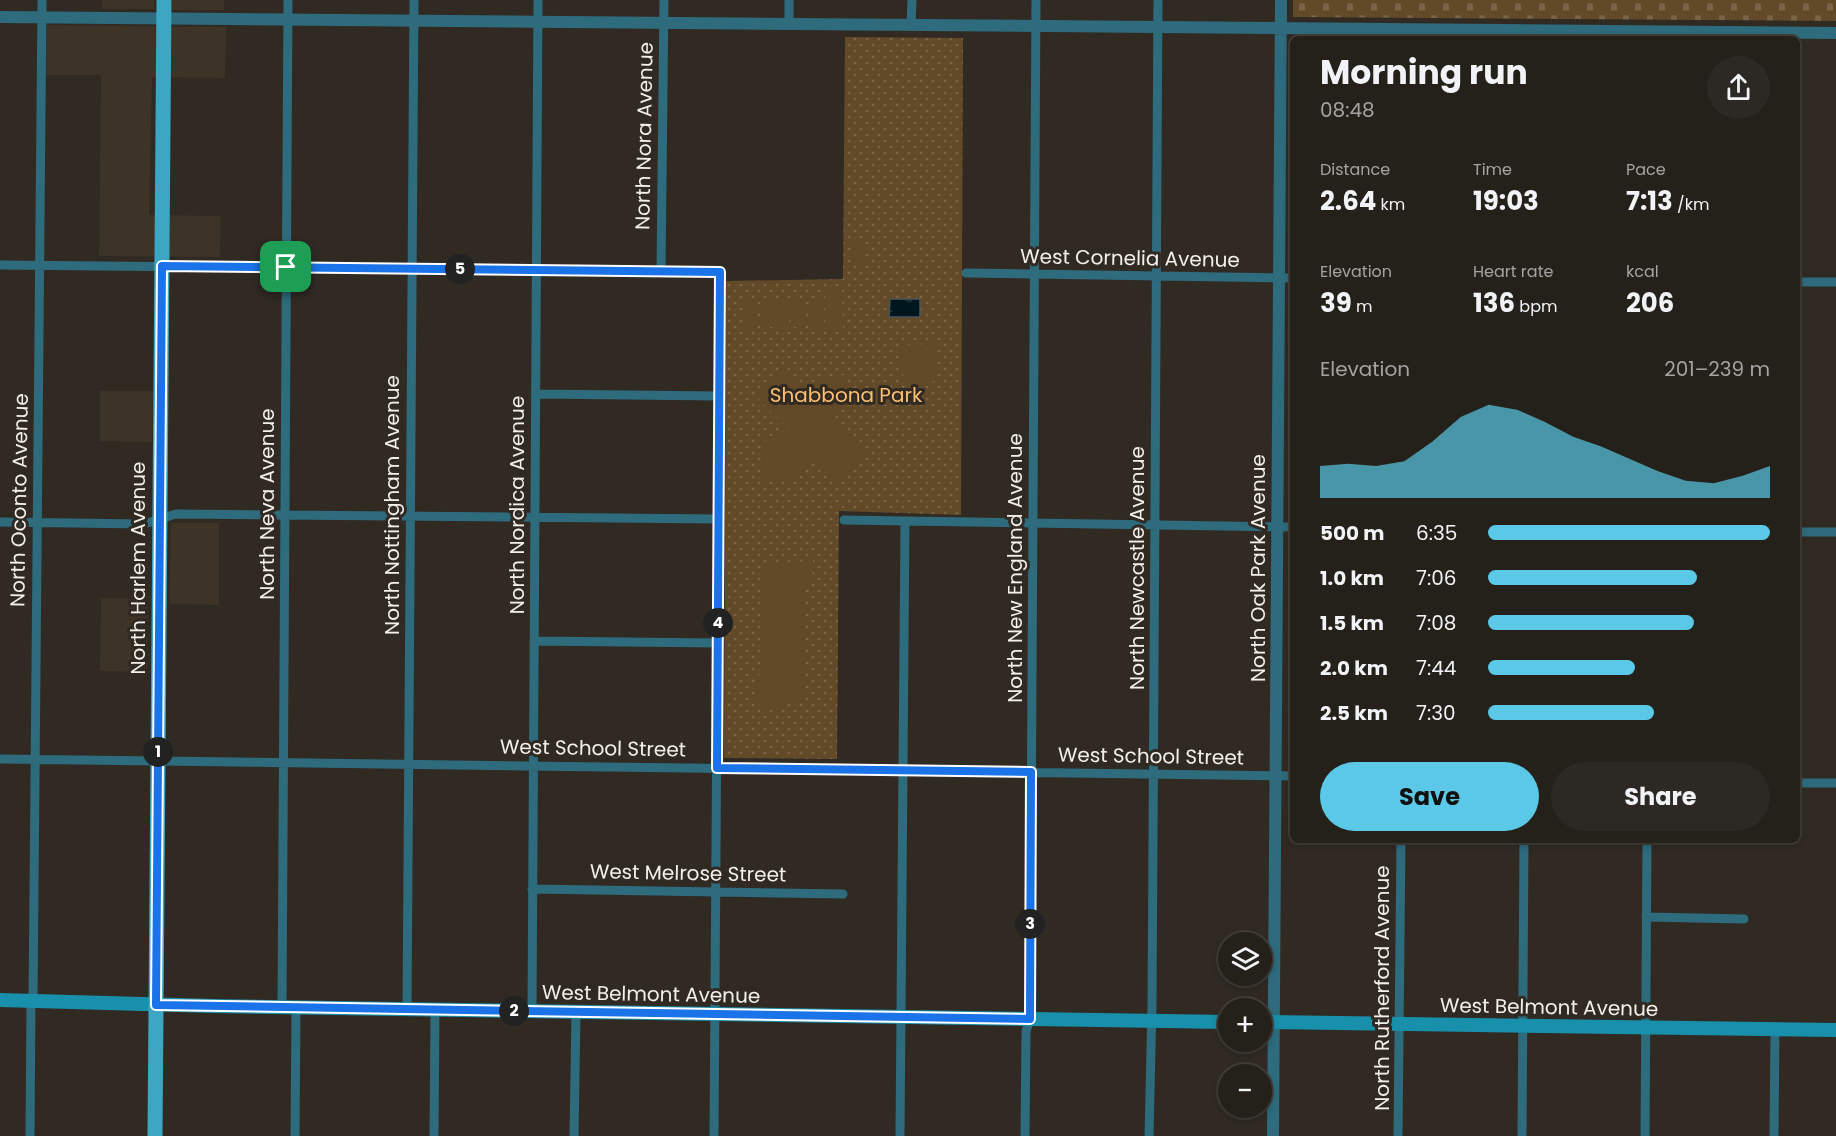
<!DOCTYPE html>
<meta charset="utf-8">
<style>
body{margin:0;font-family:Poppins,sans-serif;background:#2c2823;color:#f1f3f6;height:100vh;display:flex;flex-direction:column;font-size:22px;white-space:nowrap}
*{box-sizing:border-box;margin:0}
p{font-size:20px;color:#a3a3a2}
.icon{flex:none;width:33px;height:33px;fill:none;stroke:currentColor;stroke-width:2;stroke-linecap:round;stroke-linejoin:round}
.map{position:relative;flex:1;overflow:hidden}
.drawer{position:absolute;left:1290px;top:36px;width:510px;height:807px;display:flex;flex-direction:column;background:#24201a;border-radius:9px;box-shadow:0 3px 9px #0003,0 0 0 2px #413e39}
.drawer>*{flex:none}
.fabs{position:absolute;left:1218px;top:932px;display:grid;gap:12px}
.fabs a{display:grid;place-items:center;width:54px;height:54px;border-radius:50%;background:#24201a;box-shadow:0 3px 9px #0003,0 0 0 2px #413e39;font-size:30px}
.pin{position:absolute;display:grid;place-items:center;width:51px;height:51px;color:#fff;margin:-26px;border-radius:12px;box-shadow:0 3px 9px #0006}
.km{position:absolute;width:30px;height:30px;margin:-15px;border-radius:50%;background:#222;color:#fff;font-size:16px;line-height:30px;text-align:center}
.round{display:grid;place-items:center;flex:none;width:63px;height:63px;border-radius:32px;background:#2c2823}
.headline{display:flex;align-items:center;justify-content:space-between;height:102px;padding:0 30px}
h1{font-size:33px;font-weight:700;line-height:45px}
.metrics{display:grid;grid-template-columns:repeat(3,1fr);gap:9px;height:102px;padding:6px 30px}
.metrics div{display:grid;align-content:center}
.metrics b{font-size:26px;font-weight:700}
.metrics small{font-size:16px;font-weight:400}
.metrics p{font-size:16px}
.chart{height:168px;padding:12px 30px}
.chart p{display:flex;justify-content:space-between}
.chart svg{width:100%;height:108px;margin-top:6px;fill:#5ac8e6;opacity:.7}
.cta{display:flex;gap:12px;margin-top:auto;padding:12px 30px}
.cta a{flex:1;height:69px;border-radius:36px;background:#5ac8e6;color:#111;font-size:24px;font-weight:700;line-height:69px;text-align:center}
.cta a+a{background:#2c2823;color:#f1f3f6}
ul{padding:0 30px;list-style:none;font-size:20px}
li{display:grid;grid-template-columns:96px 72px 1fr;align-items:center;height:45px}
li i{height:15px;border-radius:8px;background:#5ac8e6}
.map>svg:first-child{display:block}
.built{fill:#3d3327}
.grass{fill:url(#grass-dots)}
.cemetery{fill:url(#cemetery-stones)}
.pitch{fill:#624928}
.water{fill:url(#water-ripples);stroke:#49575a;stroke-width:1.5}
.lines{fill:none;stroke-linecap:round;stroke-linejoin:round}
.minor{stroke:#2d6b7d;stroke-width:9}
.tertiary{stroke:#2d6b7d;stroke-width:12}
.secondary{stroke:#188fab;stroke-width:14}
.primary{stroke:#3ca7c3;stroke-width:15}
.route-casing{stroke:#fff;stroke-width:12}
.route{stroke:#1a73e8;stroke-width:8}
.labels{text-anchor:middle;stroke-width:6;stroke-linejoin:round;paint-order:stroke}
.street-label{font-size:20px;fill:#f3efea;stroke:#302a23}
.park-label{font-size:20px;fill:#febf6e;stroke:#302a23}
</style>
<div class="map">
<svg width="1836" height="1136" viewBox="0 0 1836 1136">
<defs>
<pattern id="grass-dots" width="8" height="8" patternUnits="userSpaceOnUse" patternTransform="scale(1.5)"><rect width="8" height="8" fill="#624928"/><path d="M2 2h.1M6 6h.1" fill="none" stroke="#796447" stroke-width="1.8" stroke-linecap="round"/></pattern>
<pattern id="cemetery-stones" width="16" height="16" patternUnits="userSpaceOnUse" patternTransform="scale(1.5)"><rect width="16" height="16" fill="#624928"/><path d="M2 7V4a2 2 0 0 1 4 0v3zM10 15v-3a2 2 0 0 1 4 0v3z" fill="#796447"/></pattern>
<pattern id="water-ripples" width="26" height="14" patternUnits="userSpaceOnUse" patternTransform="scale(1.5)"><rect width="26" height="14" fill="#00161d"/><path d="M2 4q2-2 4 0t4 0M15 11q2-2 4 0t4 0" fill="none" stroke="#26383e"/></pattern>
</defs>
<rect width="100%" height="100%" fill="#302a23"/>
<path class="built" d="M 102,0 L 154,0 L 154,9 L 102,9 Z
M 172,0 L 224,0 L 224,10 L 172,10 Z
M 47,25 L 226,27 L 225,78 L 152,77 L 149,215 L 221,216 L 220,257 L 99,256 L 101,75 L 46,75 Z
M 100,391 L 153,391 L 152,442 L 100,441 Z
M 171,523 L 219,523 L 219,605 L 169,604 Z
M 101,598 L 148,599 L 147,672 L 100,671 Z"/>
<path class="grass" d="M 845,37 L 963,38 L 961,515 L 839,511 L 837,759 L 724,758 L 726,281 L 843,279 Z"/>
<path class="cemetery" d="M 1293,0 L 1836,0 L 1836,21 L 1293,17 Z"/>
<path class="pitch" d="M 852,240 L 865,240 L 865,262 L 852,262 Z
M 825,290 L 842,290 L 843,331 L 825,331 Z
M 743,298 L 757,298 L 756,328 L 743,328 Z
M 760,298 L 773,298 L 773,327 L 760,327 Z
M 776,298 L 790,298 L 789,328 L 776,328 Z
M 793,298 L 806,298 L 806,327 L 793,327 Z
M 809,298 L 823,298 L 822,328 L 809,327 Z
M 934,344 L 936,380 L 918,387 L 905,381 L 900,365 L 900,345 Z
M 783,367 L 814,398 L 820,381 L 848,374 L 847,405 L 831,412 L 826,411 L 866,451 L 837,479 L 806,448 L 810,465 L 798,479 L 762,481 L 764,441 L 774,435 L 791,432 L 754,394 Z
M 813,558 L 812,585 L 803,590 L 803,702 L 784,702 L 782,707 L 756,709 L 758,675 L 761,674 L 762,565 L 785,566 Z"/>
<path class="water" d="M 890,299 L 920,299 L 920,317 L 889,317 Z"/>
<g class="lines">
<path class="minor" d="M 789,24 L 789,0
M 911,25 L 912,0
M 1404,39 L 1404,30
M 0,265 L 720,272 L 714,1136
M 661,272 L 664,0
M 966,273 L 1293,278
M 1797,282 L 1836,282
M 536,394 L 719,396
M 844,520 L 1293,527
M 0,522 L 144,524 L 176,514 L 718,519
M 1797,532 L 1836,532
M 534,641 L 718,643
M 0,759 L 1293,776
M 1797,783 L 1836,783
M 532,889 L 843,894
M 1646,917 L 1744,919
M 33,1001 L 42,0
M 282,1007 L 288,0
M 407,1009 L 414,0
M 532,1011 L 538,0
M 30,1136 L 31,1001
M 295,1136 L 296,1008
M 434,1136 L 435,1010
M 574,1136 L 576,1012
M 900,1136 L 905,521
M 1025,1136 L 1026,1031 L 1030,1019 L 1036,0
M 1149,1136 L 1152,1006 L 1158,0
M 1398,1136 L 1401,840
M 1522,1136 L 1524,840
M 1645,1136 L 1647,840
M 1774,1136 L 1775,1029"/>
<path class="tertiary" d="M 0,17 L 1836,33
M 1273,1136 L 1281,0"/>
<path class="secondary" d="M 0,1000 L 213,1006 L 1228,1022
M 1262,1022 L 1836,1030"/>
<path class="primary" d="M 155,1136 L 164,0"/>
</g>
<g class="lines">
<defs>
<path id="route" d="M 162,266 L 720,272 L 717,768 L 1031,772 L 1030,1019 L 156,1005 Z"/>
</defs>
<use href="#route" class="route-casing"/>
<use href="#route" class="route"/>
</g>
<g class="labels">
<g class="street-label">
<text transform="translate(644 136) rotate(-89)" y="7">North Nora Avenue</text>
<text transform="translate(1130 258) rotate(1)" y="7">West Cornelia Avenue</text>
<text transform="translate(19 500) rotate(-89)" y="7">North Oconto Avenue</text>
<text transform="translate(267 504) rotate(-90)" y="7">North Neva Avenue</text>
<text transform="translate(392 505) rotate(-90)" y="7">North Nottingham Avenue</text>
<text transform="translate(517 505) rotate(-90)" y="7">North Nordica Avenue</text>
<text transform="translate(138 568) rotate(-90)" y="7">North Harlem Avenue</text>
<text transform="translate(1015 568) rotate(-90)" y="7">North New England Avenue</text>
<text transform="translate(1137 568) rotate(-90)" y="7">North Newcastle Avenue</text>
<text transform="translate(1258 568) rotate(-90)" y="7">North Oak Park Avenue</text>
<text transform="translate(593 748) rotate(1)" y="7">West School Street</text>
<text transform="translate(1151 756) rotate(1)" y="7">West School Street</text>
<text transform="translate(688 873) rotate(1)" y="7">West Melrose Street</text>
<text transform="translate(1382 988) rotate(-90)" y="7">North Rutherford Avenue</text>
<text transform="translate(651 994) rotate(1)" y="7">West Belmont Avenue</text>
<text transform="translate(1549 1007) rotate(1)" y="7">West Belmont Avenue</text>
</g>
<g class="park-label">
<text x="846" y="402">Shabbona Park</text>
</g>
</g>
</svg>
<div class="fabs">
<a><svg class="icon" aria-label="layers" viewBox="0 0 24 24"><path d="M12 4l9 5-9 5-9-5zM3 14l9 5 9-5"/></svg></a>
<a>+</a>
<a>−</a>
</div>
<div class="pin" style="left:286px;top:267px;background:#1e9e55"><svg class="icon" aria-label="arrive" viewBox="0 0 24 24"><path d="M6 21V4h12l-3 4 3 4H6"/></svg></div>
<b class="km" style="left:158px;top:752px">1</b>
<b class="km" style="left:514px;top:1011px">2</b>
<b class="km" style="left:1030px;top:924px">3</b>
<b class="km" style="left:718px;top:623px">4</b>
<b class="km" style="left:460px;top:269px">5</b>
<section class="drawer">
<div class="headline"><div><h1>Morning run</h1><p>08:48</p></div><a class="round"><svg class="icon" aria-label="share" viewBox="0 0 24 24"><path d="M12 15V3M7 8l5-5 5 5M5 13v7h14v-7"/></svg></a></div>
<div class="metrics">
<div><p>Distance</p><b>2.64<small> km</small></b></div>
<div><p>Time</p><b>19:03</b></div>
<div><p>Pace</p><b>7:13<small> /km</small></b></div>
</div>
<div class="metrics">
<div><p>Elevation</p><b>39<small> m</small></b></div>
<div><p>Heart rate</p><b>136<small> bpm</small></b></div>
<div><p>kcal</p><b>206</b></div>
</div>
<div class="chart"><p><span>Elevation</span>201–239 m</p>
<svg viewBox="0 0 160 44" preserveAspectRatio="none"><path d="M0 44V31L10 30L20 31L30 29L40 21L50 11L60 6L70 8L80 13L90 19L100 23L110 28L120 33L130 37L140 38L150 35L160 31V44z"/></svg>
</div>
<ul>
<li><b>500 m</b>6:35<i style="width:100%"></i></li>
<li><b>1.0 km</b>7:06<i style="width:74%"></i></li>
<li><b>1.5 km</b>7:08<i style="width:73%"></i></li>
<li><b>2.0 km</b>7:44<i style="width:52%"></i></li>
<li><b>2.5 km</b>7:30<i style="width:59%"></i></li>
</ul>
<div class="cta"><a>Save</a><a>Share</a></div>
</section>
</div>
